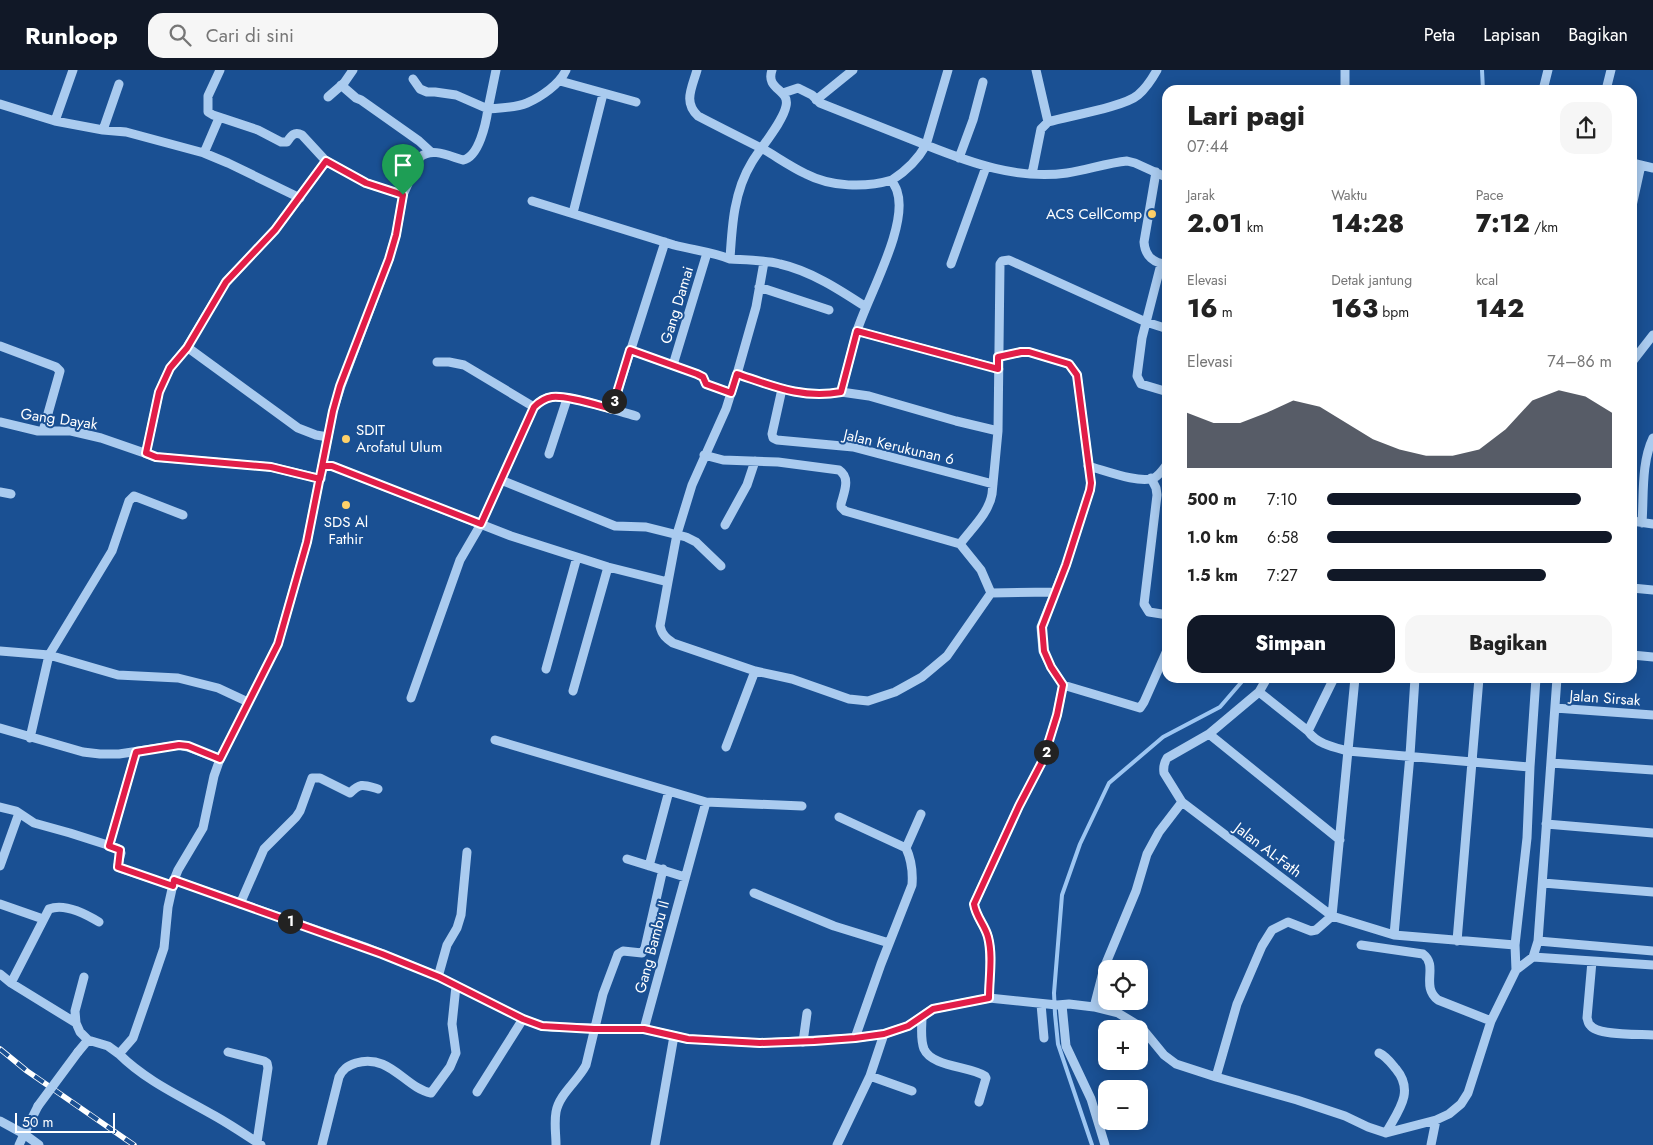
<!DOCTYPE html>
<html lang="id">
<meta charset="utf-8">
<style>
body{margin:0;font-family:Jost,sans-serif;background:#f6f6f6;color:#222;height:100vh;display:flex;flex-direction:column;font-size:19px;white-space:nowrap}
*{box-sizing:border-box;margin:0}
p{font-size:16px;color:#767676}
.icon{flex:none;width:28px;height:28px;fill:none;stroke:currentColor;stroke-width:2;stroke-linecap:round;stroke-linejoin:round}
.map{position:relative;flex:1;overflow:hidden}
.details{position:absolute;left:1162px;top:15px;width:475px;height:598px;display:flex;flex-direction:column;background:#fff;border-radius:15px;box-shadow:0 2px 12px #0003}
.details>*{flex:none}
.buttons{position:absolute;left:1098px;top:890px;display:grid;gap:10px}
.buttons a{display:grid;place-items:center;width:50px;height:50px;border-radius:10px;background:#fff;box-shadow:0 2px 12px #0003;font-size:25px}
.scale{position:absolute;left:15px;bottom:12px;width:100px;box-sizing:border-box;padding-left:5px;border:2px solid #fff;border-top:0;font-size:14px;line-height:18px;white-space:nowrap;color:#fff;-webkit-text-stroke:4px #1a5093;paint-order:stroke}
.pin{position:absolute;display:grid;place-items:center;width:42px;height:42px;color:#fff;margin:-51px -21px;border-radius:50% 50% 50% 0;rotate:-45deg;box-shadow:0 0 5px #0007}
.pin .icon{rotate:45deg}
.km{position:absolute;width:25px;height:25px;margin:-12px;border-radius:50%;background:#222;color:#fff;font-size:14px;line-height:25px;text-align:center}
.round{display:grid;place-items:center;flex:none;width:52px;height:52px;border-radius:15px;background:#f6f6f6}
.head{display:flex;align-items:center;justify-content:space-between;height:85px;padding:0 25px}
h1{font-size:28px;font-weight:800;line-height:38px}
.stats{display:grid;grid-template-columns:repeat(3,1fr);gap:8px;height:85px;padding:5px 25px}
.stats div{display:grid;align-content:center}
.stats b{font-size:25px;font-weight:800}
.stats small{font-size:14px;font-weight:400}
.stats p{font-size:14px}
.chart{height:140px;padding:10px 25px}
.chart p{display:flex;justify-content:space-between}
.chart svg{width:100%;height:90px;margin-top:5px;fill:#111827;opacity:.7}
.cta{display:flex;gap:10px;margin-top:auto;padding:10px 25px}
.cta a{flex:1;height:58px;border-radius:15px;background:#111827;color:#fff;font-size:20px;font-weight:800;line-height:58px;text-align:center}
.cta a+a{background:#f6f6f6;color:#222}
ul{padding:0 25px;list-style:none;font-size:16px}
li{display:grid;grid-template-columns:80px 60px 1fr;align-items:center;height:38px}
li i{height:12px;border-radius:6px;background:#111827}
header{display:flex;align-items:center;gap:30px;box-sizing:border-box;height:70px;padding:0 25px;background:#111827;color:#fff}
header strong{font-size:24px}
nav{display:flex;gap:28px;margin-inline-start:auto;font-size:18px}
.search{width:350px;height:45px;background:#f6f6f6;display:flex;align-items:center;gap:12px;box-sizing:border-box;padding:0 18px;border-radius:15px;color:#767676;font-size:19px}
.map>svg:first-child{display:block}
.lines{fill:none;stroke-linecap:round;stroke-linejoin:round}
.stream{stroke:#9dc6f2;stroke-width:4}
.minor{stroke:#aacbef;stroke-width:9}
.rail-casing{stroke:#fff;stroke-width:5.5}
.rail{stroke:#1a5093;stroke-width:4;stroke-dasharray:11;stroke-linecap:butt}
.minor-bridge{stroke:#aacbef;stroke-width:9}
.route-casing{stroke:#fff;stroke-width:10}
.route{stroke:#e11d48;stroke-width:6}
.poi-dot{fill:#ffd169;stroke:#1a5093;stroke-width:2}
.labels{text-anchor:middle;stroke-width:4;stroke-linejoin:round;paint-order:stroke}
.poi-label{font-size:15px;fill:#fff;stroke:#1a5093;text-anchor:end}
.street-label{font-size:15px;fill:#fff;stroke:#1a5093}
</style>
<header>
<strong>Runloop</strong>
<div class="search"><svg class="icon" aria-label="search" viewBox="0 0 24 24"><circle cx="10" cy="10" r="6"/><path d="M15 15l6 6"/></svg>Cari di sini</div>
<nav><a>Peta</a><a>Lapisan</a><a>Bagikan</a></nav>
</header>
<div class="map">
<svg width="1653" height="1075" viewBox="0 0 1653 1075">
<rect width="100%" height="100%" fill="#1a5093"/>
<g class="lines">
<path class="stream" d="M 1482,0 L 1483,20
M 1092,1075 L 1058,974 L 1055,944 L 1054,923 L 1062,825 L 1080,774 L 1109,713 L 1163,667 L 1220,637 L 1245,608"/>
<path class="minor" d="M 220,0 L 208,26 L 208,42 L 213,45 L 258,60 L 281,72 L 287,72 C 291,66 294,61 302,65 L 326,91 L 366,113 L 403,125
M 697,0 C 692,18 683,32 698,46 C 719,57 741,68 763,79 C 777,87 791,97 806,104 C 831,117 865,118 892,110
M 772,0 C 765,20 790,19 786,36 C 783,52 761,77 752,92 C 734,121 732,155 730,189 C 747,190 764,190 780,194 C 811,201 840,220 866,237
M 1036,0 L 1048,52
M 413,9 L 420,19 L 427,22 L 435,22 L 456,25 L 488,39 L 496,0
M 560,11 L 636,32
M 341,15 L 356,28 L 361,30 L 419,71 L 431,82
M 1345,20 L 1345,0
M 1543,20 L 1548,0
M 1606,20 L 1611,0
M 783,23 L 798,18 L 812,25 L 820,33 L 926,75 L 948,0
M 328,27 L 344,13 L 353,0
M 816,30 L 853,0
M 0,34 L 55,51 L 103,60 L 126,62 L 204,83 L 228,93 L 300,128
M 55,51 L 73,0
M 103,60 L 119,14
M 204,83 L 219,48
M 959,88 L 973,50 L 983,12
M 1632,93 L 1653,98
M 1156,102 L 1144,172 C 1145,186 1154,194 1168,194
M 1032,104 L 1041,59 L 1048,52 C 1068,46 1124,37 1138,25 C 1145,19 1152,9 1157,0
M 532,131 L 674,175 C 693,180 712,182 730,189
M 1632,136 L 1641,95
M 573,143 L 603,24
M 951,194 L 986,97
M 1161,194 L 1142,268 L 1137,306 L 1141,314 L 1168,322
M 759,217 L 829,240
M 857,261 L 841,322 L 869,326 L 956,351 L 998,361
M 0,276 L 56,297 L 60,301 L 43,361
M 187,277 L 298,358 L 316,365 L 328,367
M 630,280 L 697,304 L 703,307 L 706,314 L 731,323
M 437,292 L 449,292 L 464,295 L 534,337
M 1632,292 L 1653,265
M 673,295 L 707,183
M 999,299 L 857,261 C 868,226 909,155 897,121 C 896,117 893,114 892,110 C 906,101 917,91 926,75 C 971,93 1018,110 1067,103 C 1087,100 1107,93 1127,91 L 1135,93 L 1168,108
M 737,304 C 773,316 802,329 841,322
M 782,319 L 772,364 L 773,368 L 777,370 L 853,377 L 993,414
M 612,339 L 665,172
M 0,352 L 38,361 L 71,361 L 101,368 L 156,387 L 271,397 L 321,409
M 146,383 L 159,322 L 170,298 L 187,277 L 226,212 L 275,160 L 326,91
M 549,384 L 567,329
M 704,385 L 723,390 L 778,392 L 839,400 C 851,408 844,422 841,434 L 841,437 L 845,441 L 960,474
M 323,396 L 332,396 L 511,466 L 608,497 L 668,512 L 660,556 C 662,565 666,568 673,573 L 755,601 L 792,609 L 849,629 L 868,631 L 895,622 L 922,607 L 947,586 L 991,523
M 1088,396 C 1104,400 1139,414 1154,408 C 1160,405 1164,398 1168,393
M 1151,408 L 1156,418 L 1157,425 L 1144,534 L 1149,542 L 1168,545
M 501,410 L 615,456 L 646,457 L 686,467 L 696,472 L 721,496
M 0,422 L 11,424
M 1632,451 L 1653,454
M 1642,453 C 1644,425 1641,393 1653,368
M 725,455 L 747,415 L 755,391
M 960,474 C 971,459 989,443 992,424 L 998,361 L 1000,194 L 1002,191 L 1009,190 L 1146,252 L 1168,259
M 960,474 L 981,500 L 991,523 L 1054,522
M 668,512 L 677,464 L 692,415 L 726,339 L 737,304 L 756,237 L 764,192
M 1632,518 L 1653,520
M 0,581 L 49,585 L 118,605 L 178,608 L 218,618 L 248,632
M 1632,585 L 1653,587
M 546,599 L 577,487
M 1267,608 L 1259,622 L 1209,664 L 1167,688 C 1164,693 1163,697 1164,703 L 1182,732 L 1332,846 L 1394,865 L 1515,875
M 1063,615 L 1140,638 L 1144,632 L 1168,578
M 573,621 L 608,497
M 1259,622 L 1308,661 C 1317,674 1333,677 1348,681 L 1530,697
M 411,628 L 460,490 L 481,454 L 534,337 C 539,332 544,328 551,327 C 568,324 617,341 636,346
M 1555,638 L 1653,645
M 0,658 L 83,682 L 100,684 L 119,684 L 179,675 L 188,677 L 220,689
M 1308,661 L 1334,608
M 1209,664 L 1340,770
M 30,668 L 49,585 L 112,481 L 129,431 L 134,426 L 183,445
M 495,670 L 706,732 L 644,959
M 726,677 L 755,601
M 1551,693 L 1653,700
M 706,732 L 802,736
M 0,737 L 16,741 L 34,753 L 70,763 L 117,778 L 121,783 L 118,795 L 120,798 L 173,816
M 839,747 L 906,778 C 912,791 913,802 912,815 L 881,894 L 855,968
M 1546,754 L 1653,763
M 109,776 L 136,682
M 906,778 L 921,744
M 627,789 L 685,807
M 0,796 L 19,743
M 649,796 L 669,721
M 174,810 L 365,877 L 439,907 L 523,949 L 542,956 L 553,957 L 644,959 L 688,969 L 760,973 L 855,968 L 884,964 L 908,956 L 933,939 L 989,928 L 1057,935 L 1069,934 L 1094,937 L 1104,898 L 1136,821 L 1147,784 L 1159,762 L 1182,732
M 1543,813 L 1653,822
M 754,823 L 834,856 L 889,873
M 0,834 L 43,849
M 240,834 L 264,779 L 296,747 L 300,741 L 312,708 L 320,708 L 350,723 C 361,712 364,715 378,719
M 1394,865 L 1410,685 L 1415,608
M 1457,871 L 1479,608
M 1538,871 L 1653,881
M 1361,875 L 1423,884 C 1439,896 1420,916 1438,930 L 1491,951
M 1533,887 L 1538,871 L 1557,608
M 1592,891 L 1587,948 C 1588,950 1588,954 1590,955 C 1597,966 1640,964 1653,965
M 1516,900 L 1533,887 L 1653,895
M 0,904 L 11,913 L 76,953 L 80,962 L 88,970
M 438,907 L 447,875 L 457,858 L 461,845 L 467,782
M 11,913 L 49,839 C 64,833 86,844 99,852
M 989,928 C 989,908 993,886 988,867 C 985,855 976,847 974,834 L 1019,736 L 1043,690 L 1057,645 L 1063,615 L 1051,597 L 1043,581 L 1041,557 L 1066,495 L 1090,420 L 1091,413 L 1077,305 L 1069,294 L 1029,282 L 1021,282 L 998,287
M 1041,934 L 1044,968
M 1062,935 L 1066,976 L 1091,1029 L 1105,1075
M 1094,937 L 1118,943 L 1141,957 L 1164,985 L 1176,994 L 1216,1007 L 1297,1030 L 1345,1046 L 1368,1057 L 1386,1063 L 1436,1050 L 1449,1044 L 1461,1034 L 1468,1023 L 1491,951 L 1516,900 L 1515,875 L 1527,768 L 1530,697 L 1536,608
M 922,947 C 922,956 920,969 924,979 C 932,997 969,996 985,1006 L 986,1008 L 979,1032
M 76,953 L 75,941 L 84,907
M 803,972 L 807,943
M 78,982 L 88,970 L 108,976 L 119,984 L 133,968 L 149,922 L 164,878 L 168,837 L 174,810 L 178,800 L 203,758 L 214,706 L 220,689 L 278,574 L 307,472 L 333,341 L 341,316 L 389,189 L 396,165 L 403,125 L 420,87 C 432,77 449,86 463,90 C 479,87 486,53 488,39 C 500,38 515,38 527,33 C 541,27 560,14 566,0
M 228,982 L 264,991 L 267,993 L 268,998 L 257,1072
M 1379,983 C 1386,986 1391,993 1396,999 C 1415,1022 1398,1041 1386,1063
M 119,984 C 146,1011 182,1027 215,1046 C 231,1055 246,1065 261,1075
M 870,1006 L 912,1021
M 1216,1007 L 1237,934 L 1262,876 L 1272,860 L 1288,852 L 1311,861 L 1316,860 L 1332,846 L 1355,608
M 477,1022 L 523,949
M 38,1036 L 24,1064 L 39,1075
M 0,1051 L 24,1064 L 19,1075
M 322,1075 L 339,1007 C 343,999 347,996 356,993 C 390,983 405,1018 431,1023 L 450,997 L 456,983 L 452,954 L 456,916
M 556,1075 C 556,1064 554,1053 556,1042 C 559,1024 578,1011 586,995 L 603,924 L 618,884 L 623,881 L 642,883 L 645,878 L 663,799
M 655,1075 L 674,966
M 837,1075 L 870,1006 L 884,964
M 1431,1075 L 1436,1050"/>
<defs>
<path id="rail" d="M 0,979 L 27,1001 L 134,1075"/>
</defs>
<use href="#rail" class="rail-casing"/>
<use href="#rail" class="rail"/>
<path class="minor-bridge" d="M 38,1036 L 78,982"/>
</g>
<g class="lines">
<defs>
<path id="route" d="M 403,125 L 396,165 L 389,189 L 340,316 L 333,341 L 307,472 L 278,574 L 220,689 L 188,676 L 179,675 L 136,682 L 109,776 L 120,780 L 118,797 L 173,816 L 174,810 L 382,884 L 439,907 L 523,949 L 542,956 L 594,959 L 644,959 L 688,969 L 760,973 L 814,971 L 855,968 L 884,964 L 908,956 L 933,939 L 989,928 C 989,908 993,886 988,867 C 985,855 976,847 974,834 L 1019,736 L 1043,690 L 1057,645 L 1063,615 L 1051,597 L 1044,581 L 1042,557 L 1066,495 L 1090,420 L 1091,413 L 1077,305 L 1069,294 L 1029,282 L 1021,282 L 998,287 L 998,299 L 857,261 L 841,322 C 802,329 773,316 737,304 L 731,323 L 706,314 L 703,307 L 697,304 L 630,280 L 612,339 C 597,335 566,325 552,327 C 545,328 539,332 534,337 L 481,454 L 332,396 L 323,396 L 320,409 L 271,397 L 156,387 L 146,383 L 159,322 L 170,298 L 187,278 L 226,212 L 275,160 L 326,91 L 366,113 L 403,125"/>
</defs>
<use href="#route" class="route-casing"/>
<use href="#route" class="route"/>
</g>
<g class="poi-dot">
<circle cx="1152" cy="144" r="5"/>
<circle cx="346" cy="369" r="5"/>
<circle cx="346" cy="435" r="5"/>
</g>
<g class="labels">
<g class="poi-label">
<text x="1142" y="149">ACS CellComp</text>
<text x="356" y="365" text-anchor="start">SDIT<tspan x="356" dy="17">Arofatul Ulum</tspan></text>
<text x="346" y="457" text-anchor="middle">SDS Al<tspan x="346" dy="17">Fathir</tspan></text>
</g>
<g class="street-label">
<text transform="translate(677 235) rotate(-73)" y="5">Gang Damai</text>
<text transform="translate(59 349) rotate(8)" y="5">Gang Dayak</text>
<text transform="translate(899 377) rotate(13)" y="5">Jalan Kerukunan 6</text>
<text transform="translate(1605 628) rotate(4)" y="5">Jalan Sirsak</text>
<text transform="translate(1268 780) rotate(37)" y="5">Jalan AL-Fath</text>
<text transform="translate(652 877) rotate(-75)" y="5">Gang Bambu II</text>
</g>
</g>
</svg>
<div class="buttons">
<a><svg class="icon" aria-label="locate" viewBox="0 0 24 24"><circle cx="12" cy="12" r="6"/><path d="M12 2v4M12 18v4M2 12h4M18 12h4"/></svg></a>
<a>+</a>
<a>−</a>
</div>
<div class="scale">50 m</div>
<div class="pin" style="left:403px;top:125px;background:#1e9e55"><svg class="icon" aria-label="arrive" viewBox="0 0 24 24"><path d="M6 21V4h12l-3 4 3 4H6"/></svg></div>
<b class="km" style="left:290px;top:851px">1</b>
<b class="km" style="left:1046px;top:682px">2</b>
<b class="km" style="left:614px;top:331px">3</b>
<section class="details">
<div class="head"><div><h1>Lari pagi</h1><p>07:44</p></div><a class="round"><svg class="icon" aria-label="share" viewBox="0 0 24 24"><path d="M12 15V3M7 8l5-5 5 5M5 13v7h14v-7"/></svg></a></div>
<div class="stats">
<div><p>Jarak</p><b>2.01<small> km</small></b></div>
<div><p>Waktu</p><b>14:28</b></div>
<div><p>Pace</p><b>7:12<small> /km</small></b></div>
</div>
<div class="stats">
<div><p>Elevasi</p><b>16<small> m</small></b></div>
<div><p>Detak jantung</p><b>163<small> bpm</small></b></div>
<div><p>kcal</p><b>142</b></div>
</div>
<div class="chart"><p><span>Elevasi</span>74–86 m</p>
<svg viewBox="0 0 160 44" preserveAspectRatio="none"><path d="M0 44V17L10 22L20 22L30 17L40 11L50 14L60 22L70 30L80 35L90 38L100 38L110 35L120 25L130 11L140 6L150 9L160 17V44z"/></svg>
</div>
<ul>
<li><b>500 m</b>7:10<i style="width:89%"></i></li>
<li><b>1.0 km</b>6:58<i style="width:100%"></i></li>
<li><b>1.5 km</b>7:27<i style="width:77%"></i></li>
</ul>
<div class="cta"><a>Simpan</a><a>Bagikan</a></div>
</section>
</div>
